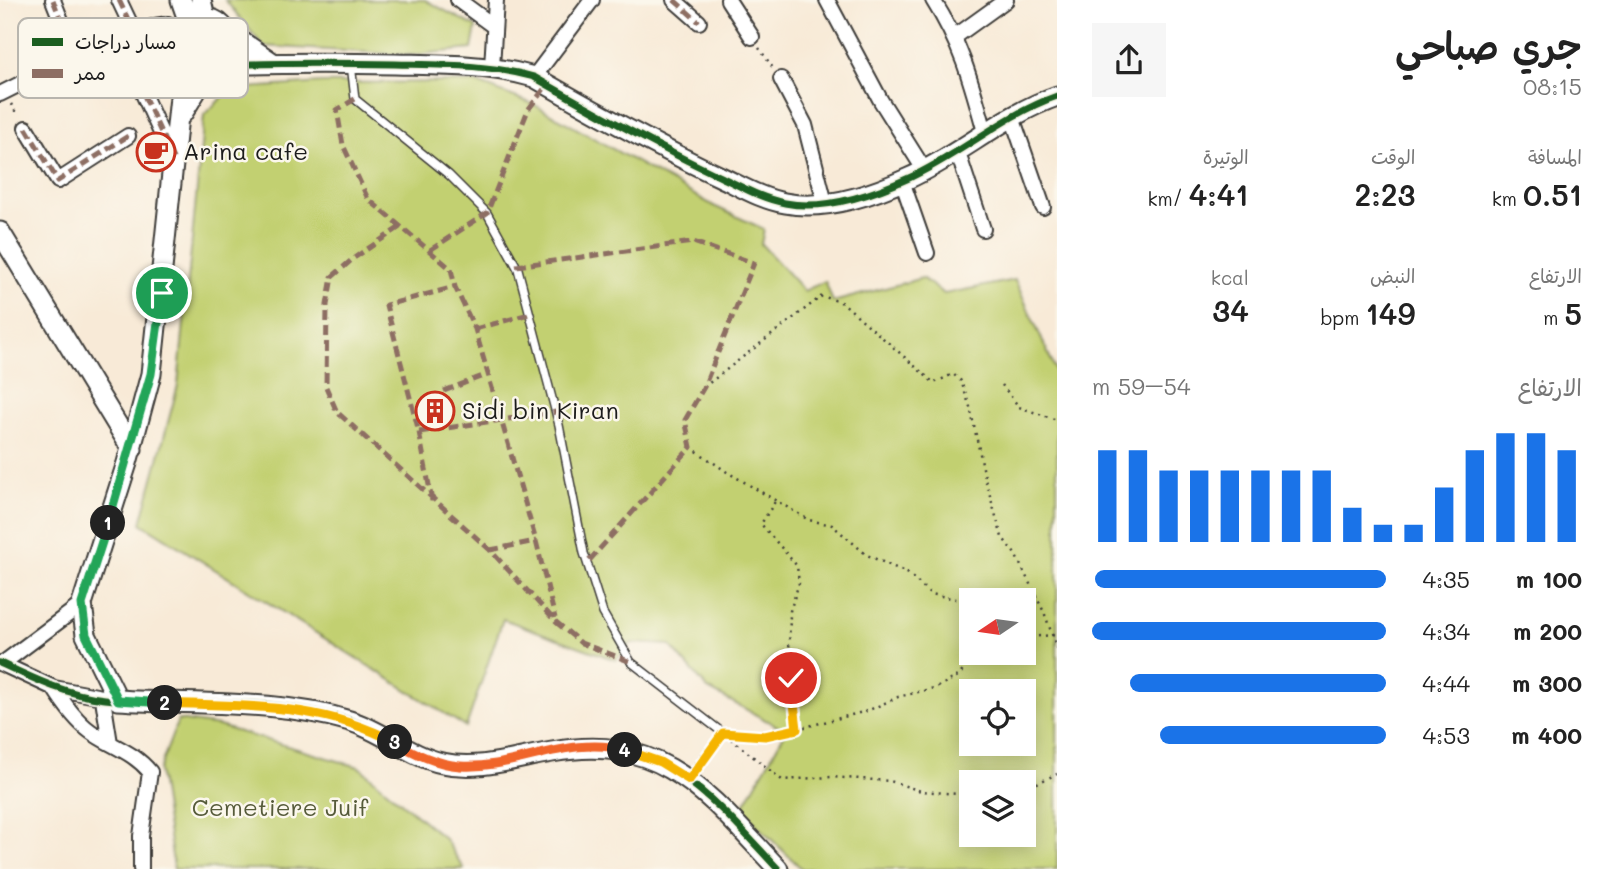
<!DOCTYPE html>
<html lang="ar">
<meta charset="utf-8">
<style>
body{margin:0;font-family:Mali,"Playpen Sans Arabic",sans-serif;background:#f6f6f6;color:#222;direction:rtl;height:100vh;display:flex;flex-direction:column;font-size:26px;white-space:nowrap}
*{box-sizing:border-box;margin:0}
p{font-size:23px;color:#767676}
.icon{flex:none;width:38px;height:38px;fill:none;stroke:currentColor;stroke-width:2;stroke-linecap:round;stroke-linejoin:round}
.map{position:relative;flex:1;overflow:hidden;direction:ltr}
.drawer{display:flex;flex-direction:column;background:#fff;width:560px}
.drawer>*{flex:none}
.needle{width:46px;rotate:257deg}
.buttons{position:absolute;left:959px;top:588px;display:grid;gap:14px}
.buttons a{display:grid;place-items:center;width:77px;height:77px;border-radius:0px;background:#fff;box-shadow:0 4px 18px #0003;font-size:35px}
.pin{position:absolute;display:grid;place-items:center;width:60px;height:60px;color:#fff;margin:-30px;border:4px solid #fff;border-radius:50%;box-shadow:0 2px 7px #0007}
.km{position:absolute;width:35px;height:35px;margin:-18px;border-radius:50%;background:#222;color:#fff;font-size:19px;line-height:35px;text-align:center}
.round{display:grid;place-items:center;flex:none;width:74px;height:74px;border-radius:0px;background:#f6f6f6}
.head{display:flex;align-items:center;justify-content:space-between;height:119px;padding:0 35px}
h1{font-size:38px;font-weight:600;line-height:52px}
.stats{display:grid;grid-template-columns:repeat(3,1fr);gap:10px;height:119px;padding:7px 35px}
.stats div{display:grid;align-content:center}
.stats b{font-size:30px;font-weight:600}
.stats small{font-size:19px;font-weight:400}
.stats p{font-size:19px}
.chart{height:196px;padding:14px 35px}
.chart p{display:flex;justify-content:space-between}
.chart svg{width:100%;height:126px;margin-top:7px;stroke:#1a73e8;stroke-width:6}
ul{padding:0 35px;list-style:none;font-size:23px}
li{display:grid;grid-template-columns:112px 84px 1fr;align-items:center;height:52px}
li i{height:18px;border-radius:9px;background:#1a73e8}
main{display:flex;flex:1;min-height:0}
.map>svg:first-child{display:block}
.green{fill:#c2d071;stroke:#6f7646;stroke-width:2;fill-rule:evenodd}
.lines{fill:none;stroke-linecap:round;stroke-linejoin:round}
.lane-casing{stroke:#3d3b38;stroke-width:10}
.street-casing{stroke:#3d3b38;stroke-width:18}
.secondary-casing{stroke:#3d3b38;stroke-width:23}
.path{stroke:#3d3b38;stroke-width:2.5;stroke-dasharray:2 5;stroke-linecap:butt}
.lane{stroke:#fff;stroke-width:7}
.street{stroke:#fff;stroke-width:14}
.secondary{stroke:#fff;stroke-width:19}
.quiet{stroke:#8d6e63;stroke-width:5;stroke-dasharray:10 5;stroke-linecap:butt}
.cycleway-casing{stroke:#fbf7ec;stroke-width:11}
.cycleway{stroke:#1b5e20;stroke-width:7}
.split-1-casing{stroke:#fff;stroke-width:14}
.split-2-casing{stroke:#fff;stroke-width:14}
.split-3-casing{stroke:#fff;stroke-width:14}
.split-4-casing{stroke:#fff;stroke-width:14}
.split-5-casing{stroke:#fff;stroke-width:14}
.split-1{stroke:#22a559;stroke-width:9}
.split-2{stroke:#22a559;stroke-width:9}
.split-3{stroke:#f5b400;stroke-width:9}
.split-4{stroke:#f0652b;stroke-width:9}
.split-5{stroke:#f5b400;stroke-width:9}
.labels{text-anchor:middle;stroke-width:5;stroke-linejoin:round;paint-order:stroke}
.poi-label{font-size:24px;fill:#1c1c1c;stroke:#fbf7ec;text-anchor:start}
.park-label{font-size:24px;fill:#565b3a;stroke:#fbf7ec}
.key{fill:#fbf7ec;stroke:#b8b5ae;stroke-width:2}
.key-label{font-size:19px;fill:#1c1c1c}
</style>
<main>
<section class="drawer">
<div class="head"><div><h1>جري صباحي</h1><p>08:15</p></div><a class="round"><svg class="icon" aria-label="share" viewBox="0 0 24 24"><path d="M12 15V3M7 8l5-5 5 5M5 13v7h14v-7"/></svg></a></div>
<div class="stats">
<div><p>المسافة</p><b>0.51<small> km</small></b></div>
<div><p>الوقت</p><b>2:23</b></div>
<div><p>الوتيرة</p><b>4:41<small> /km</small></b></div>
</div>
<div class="stats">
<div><p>الارتفاع</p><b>5<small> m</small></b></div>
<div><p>النبض</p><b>149<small> bpm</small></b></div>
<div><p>kcal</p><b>34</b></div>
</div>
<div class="chart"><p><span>الارتفاع</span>54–59 m</p>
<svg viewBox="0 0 160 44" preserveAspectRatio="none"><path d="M5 44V12M15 44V12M25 44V19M35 44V19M45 44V19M55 44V19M65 44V19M75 44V19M85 44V32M95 44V38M105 44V38M115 44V25M125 44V12M135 44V6M145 44V6M155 44V12"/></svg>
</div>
<ul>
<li><b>100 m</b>4:35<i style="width:99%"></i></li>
<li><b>200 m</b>4:34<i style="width:100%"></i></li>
<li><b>300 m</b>4:44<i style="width:87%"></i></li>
<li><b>400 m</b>4:53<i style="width:77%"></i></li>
</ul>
</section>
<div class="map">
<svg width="1057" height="869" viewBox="0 0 1057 869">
<rect width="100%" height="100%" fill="#fbf7ec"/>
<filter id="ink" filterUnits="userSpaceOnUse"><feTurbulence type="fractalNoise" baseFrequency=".0143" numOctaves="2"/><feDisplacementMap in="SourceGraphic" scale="14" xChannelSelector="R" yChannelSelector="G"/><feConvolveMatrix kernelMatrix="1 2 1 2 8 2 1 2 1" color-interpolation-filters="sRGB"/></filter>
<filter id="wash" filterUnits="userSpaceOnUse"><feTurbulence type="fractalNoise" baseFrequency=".00686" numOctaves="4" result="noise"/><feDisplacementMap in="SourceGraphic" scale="28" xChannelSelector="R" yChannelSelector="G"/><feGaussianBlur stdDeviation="1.57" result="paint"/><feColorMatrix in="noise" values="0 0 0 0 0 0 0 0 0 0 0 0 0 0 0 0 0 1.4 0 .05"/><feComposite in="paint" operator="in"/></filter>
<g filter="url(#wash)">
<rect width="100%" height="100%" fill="#f8ead7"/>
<path class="green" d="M 225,0 L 425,0 L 476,27 L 472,49 L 411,55 L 263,46 Z
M 475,82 L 533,104 L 716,207 L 764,229 L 761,244 L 804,291 L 825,281 L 833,302 L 922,278 L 944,294 L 1015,280 L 1057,373 L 1057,869 L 802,869 L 741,810 L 786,731 L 708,689 L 670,645 L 631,643 L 616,660 L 503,619 L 466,727 L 141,523 L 178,385 L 204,115 L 231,89 L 322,83 ZM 971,600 L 1024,600 L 1024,653 L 971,653 ZM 971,691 L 1024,691 L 1024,744 L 971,744 ZM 971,782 L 1024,782 L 1024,835 L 971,835 Z
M 178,720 L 219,726 L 359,767 L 445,839 L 464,869 L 174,869 L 159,770 Z"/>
</g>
<g filter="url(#ink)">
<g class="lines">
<defs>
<path id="lane" d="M 351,64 L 355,99 L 449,175 L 487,213 L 518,269 L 559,425 L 584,553 L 603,613 L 631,662 L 723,733 L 689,779"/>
<path id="street" d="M 53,0 L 70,43
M 119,0 L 135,34
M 458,0 L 492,25
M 674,0 L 699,22
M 728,0 L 752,37
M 827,0 L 881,101 L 925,171
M 933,0 C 962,46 971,81 985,132
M 956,36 L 1006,0
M 119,41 L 172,157
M 492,67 L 496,0
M 534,77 L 592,0
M 781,79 L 805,125 L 825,203
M 0,94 L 76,56 L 155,26 L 168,24 L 182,31
M 1012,117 L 1043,207
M 26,128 L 58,181 L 128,136
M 957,150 L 983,229
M 902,181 L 927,253
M 0,663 L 54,688 L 118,700
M 2,664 L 82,604
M 54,688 C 64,704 75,720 90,731 C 110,746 133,751 150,772 L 141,836 L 141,869
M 103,699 L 110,743"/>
<path id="secondary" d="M 181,0 L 189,23
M 201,0 L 205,18
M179 43a25 25 0 1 1 50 0a25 25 0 1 1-50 0Z
M 226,31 L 273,63
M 184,59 L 151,374 L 127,463 L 82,604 L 86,635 L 118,700 C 196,705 276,699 350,721 C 383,731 409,756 442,763 C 480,771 515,758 552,752 C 665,732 708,795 778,869
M 217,65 C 276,63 336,63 395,64 C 442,65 488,64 534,77 C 595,112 657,147 721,177 C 742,187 762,199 785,203 C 825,211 872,195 909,178 C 960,155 1003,115 1057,96
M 182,114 L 210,68
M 0,232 L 132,449"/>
</defs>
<use href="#lane" class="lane-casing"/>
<use href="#street" class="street-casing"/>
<use href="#secondary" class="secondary-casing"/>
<path class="path" d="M 759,48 L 773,68
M 11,104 L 18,116
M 1002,385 L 1019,407 L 1057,420
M 704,387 L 822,296 L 843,303 L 934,383 L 953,374 L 961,381 L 970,407 L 986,482 L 1002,537 L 1015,554 L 1044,612 L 1057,648
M 691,447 L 727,472 L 809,520 L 832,525 L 867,555 L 907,573 L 931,594 L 971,602
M 1024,637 L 1057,635
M 797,729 L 867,711 L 898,697 L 938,687 L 960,675 L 970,658 L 980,653
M 734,733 L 765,736 L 797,729 L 789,658 L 790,611 L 799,583 L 797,566 L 761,524 L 776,500
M 731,739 L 782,780 L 831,777 L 890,781 L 921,791 L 971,795
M 1024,789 L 1057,774"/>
<use href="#lane" class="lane"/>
<use href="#street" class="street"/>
<use href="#secondary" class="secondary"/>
<path class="quiet" d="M 53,0 L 70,43
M 119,0 L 135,34
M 674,0 L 699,22
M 119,41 L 175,163
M 355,99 L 337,110 L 343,145 L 368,199 L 451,269 L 455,287 L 475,329 L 536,541 L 555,618
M 26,128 L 58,181 L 128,136
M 400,227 L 354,258 L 332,277 L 327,305 L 326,387 L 337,412 L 490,550 L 556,622 L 581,643 L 631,662
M 430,250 L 487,213 L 528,110 L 547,85
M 516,266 L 693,242 L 754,263 L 704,387 L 685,420 L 691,447 L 587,563
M 475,329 L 529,314
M 444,391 L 488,374
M 419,432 L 556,412
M 432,501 L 419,432 L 386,305 L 455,287
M 490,550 L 536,541"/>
<defs>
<path id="cycleway" d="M 217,65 C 276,63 336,63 395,64 C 442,65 488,64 534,77 C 595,112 657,147 721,177 C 742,187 762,199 785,203 C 825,211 872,195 909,178 C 960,155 1003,115 1057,96
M 0,663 C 34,679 67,695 105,699 C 172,707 244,697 311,711 C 326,715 343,717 357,723 C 391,738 421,762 459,765 C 496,769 532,754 568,749 C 664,734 720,807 778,869"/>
</defs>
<use href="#cycleway" class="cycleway-casing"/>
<use href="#cycleway" class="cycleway"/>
</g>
</g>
<g class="lines" filter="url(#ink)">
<defs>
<path id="split-1" d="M 108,523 L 151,374 L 162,293"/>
<path id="split-2" d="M 108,523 L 82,604 L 86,635 L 118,700 L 165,703"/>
<path id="split-3" d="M 165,703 C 248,707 319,702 395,742"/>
<path id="split-4" d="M 395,742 C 416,754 436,764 460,766 C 515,770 570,734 625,750"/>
<path id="split-5" d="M 625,750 L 660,762 L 689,780 L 723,733 L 765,736 L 797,729 L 791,678"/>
</defs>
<use href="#split-1" class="split-1-casing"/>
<use href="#split-2" class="split-2-casing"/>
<use href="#split-3" class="split-3-casing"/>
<use href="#split-4" class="split-4-casing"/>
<use href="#split-5" class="split-5-casing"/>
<use href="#split-1" class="split-1"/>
<use href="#split-2" class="split-2"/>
<use href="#split-3" class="split-3"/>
<use href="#split-4" class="split-4"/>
<use href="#split-5" class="split-5"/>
</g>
<defs>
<symbol id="cafe-ring" viewBox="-11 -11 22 22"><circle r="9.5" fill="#fbf7ec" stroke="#c8321e" stroke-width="1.5"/><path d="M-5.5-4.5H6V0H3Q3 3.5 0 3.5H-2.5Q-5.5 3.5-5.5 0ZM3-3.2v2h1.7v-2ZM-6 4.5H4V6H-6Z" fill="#c8321e"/></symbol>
<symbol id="building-ring" viewBox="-11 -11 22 22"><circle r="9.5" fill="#fbf7ec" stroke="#c8321e" stroke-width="1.5"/><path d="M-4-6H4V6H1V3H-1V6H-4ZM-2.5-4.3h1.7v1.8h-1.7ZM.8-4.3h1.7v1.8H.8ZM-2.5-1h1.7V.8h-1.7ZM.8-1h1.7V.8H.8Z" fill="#c8321e"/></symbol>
</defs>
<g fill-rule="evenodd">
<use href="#cafe-ring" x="134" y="130" width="44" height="44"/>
<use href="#building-ring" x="413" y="389" width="44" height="44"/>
</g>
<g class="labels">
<g class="poi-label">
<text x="183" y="160">Arina cafe</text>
<text x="462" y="419">Sidi bin Kiran</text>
</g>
<g class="park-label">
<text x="280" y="816">Cemetiere Juif</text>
</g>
</g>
<rect x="18" y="18" width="230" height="80" rx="10" class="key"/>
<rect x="32" y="38" width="31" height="8" fill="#1b5e20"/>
<rect x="32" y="69" width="31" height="9" fill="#8d6e63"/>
<g class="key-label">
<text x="75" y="49">مسار دراجات</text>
<text x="75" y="80">ممر</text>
</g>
</svg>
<div class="buttons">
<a><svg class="needle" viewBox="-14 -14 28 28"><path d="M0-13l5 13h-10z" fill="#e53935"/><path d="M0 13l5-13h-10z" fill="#767676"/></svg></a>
<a><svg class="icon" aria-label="locate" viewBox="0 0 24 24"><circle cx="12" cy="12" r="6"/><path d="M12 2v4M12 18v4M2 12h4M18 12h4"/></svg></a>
<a><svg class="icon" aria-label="layers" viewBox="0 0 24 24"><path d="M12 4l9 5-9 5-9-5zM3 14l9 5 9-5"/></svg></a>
</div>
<div class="pin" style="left:162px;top:293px;background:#1e9e55"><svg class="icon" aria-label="arrive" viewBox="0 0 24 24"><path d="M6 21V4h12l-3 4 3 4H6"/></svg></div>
<div class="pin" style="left:791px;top:678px;background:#d93025"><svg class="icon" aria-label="check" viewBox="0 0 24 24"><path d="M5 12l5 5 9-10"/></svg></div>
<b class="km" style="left:108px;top:523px">1</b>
<b class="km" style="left:165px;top:703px">2</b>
<b class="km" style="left:395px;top:742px">3</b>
<b class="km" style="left:625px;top:750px">4</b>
</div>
</main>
